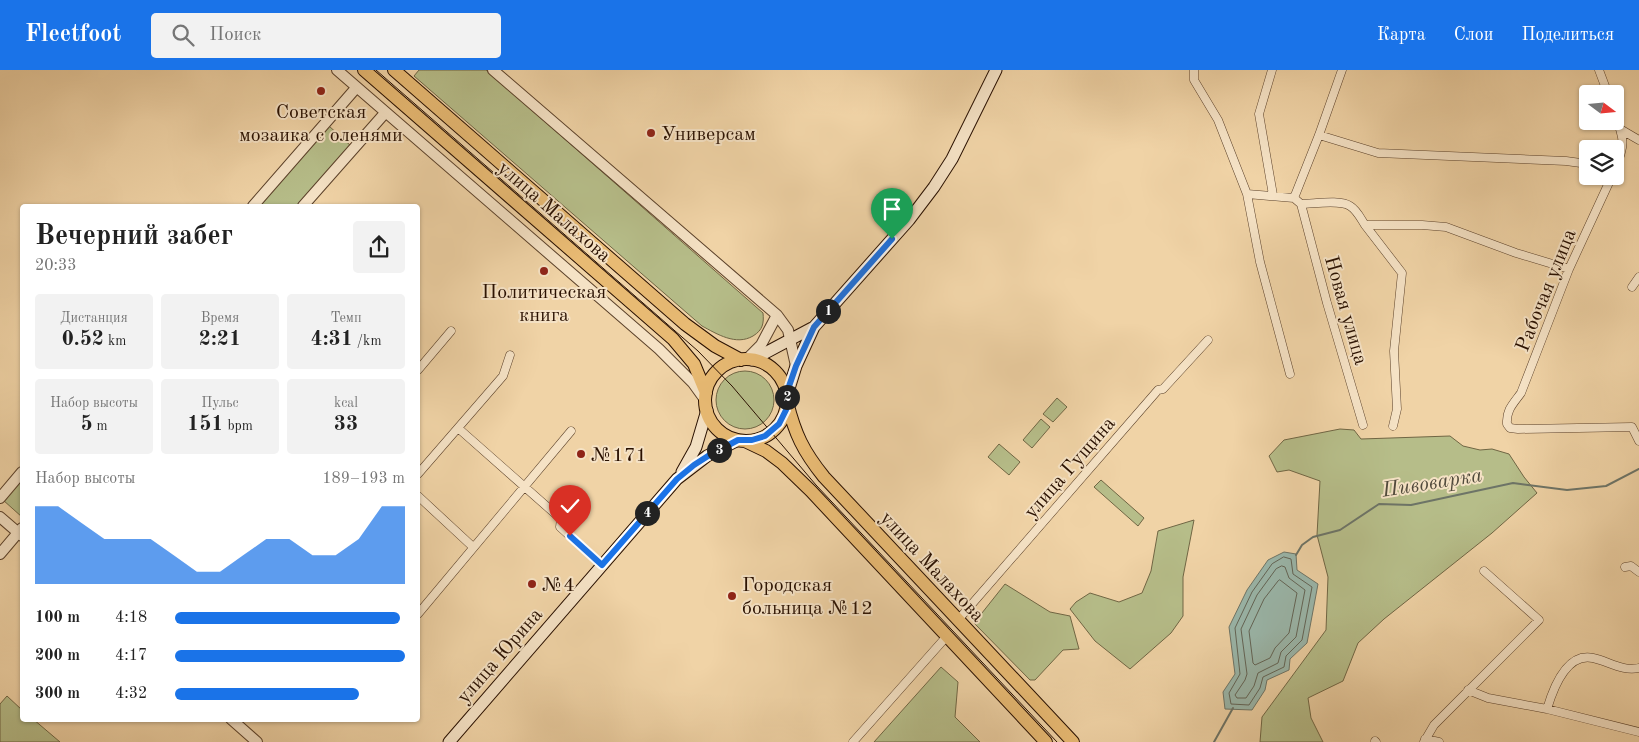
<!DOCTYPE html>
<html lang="ru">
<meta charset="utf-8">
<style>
body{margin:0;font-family:"Old Standard TT",serif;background:#f2f2f2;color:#222;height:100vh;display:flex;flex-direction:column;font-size:19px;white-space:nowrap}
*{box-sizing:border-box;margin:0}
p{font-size:16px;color:#767676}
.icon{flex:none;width:28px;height:28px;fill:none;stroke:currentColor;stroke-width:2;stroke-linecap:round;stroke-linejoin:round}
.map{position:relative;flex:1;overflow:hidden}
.side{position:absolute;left:20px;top:134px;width:400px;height:518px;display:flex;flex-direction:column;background:#fff;border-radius:5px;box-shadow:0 1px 4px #0004}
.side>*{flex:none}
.needle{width:32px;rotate:106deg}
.tools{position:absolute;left:1579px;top:15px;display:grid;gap:10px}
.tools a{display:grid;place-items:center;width:45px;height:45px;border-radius:5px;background:#fff;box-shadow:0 1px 4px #0004;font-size:25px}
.pin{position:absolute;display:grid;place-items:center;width:42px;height:42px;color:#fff;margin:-51px -21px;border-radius:50% 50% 50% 0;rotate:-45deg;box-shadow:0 0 5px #0007}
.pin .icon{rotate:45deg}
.km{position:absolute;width:25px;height:25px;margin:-12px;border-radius:50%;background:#222;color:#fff;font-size:14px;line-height:25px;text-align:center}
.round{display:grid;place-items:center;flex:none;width:52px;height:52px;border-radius:5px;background:#f2f2f2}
.headline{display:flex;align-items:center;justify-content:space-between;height:85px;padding:0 15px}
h1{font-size:28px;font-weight:600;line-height:38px}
.stats{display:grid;grid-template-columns:repeat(3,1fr);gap:8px;height:85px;padding:5px 15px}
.stats div{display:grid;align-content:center;border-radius:5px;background:#f2f2f2;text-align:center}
.stats b{font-size:21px;font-weight:600}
.stats small{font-size:14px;font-weight:400}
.stats p{font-size:14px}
.chart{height:140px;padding:10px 15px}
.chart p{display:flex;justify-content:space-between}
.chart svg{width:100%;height:90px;margin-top:5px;fill:#1a73e8;opacity:.7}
ul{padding:0 15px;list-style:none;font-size:16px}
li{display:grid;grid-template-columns:80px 60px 1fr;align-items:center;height:38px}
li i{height:12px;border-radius:6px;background:#1a73e8}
header{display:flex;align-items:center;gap:30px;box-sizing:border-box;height:70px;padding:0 25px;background:#1a73e8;color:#fff}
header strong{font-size:24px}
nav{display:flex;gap:28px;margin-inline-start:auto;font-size:18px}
.search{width:350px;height:45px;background:#f2f2f2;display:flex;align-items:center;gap:12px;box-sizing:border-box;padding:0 18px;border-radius:5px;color:#767676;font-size:19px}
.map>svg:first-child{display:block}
.green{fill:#b6bd89;stroke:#706644}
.water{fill:#9ab7ab;stroke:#6d7467}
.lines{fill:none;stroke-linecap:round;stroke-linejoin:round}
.shore{stroke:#626456;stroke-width:1}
.stream{stroke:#6d7467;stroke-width:2}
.minor-casing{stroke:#5b412a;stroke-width:9}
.tertiary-casing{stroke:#5b412a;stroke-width:12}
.secondary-casing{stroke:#291000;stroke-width:13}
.primary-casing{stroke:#291000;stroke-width:14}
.minor{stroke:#f5e2c5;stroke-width:8}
.tertiary{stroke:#f5e2c5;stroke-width:10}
.secondary{stroke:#f5e2c5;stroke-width:11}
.primary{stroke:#e8ba73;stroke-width:12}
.tram{stroke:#291000;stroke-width:1}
.route-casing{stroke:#fff;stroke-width:10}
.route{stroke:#1a73e8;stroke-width:6}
.poi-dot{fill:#8f2418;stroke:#f5e2c5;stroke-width:2}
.labels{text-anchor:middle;stroke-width:4;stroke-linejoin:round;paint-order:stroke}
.poi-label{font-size:20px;fill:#291000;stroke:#f5e2c5;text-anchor:start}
.street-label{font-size:20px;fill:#291000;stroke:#f5e2c5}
.water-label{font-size:21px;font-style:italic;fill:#514a3c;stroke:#f5e2c5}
</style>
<header>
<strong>Fleetfoot</strong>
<div class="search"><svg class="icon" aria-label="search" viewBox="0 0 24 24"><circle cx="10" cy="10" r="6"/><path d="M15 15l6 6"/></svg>Поиск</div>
<nav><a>Карта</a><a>Слои</a><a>Поделиться</a></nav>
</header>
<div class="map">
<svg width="1639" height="672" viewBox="0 0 1639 672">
<rect width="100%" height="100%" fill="#f0d3a6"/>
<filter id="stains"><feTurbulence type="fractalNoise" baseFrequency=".004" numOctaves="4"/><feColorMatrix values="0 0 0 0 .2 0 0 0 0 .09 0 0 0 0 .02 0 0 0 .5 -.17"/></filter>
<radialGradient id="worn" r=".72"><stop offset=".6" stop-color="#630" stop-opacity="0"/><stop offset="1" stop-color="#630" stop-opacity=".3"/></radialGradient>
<path class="green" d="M 419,0 L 486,0 L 763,243 C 764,253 763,260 753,266 C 736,276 717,264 702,256 L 414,6 Z
M 329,56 L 351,76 L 299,136 L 259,136 Z
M716 330a29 29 0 1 1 58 0a29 29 0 1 1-58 0Z
M 1057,328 L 1067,337 L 1053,352 L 1043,344 Z
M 1041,349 L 1050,357 L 1032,378 L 1023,370 Z
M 1340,359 L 1354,360 L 1361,369 L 1450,366 L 1463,376 L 1480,380 L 1492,379 L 1509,384 L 1524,407 L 1537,423 L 1492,463 L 1384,549 L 1358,573 L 1343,611 L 1308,628 L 1311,648 L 1323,672 L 1260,672 L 1262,647 L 1326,560 L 1328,507 L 1317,465 L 1320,411 L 1289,400 L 1277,402 L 1269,386 L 1284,370 Z
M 999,374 L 1020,392 L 1009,405 L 988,387 Z
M 22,407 L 22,447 L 3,430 Z
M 1101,410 L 1144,448 L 1138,456 L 1094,417 Z
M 1194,450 L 1183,507 L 1183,546 L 1171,563 L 1130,599 L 1095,571 L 1070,539 L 1076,532 L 1090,523 L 1119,532 L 1142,523 L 1151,501 L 1158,461 Z
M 1005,514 L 1050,542 L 1070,546 L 1079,579 L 1063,580 L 1035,610 L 1030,610 L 974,553 Z
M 941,597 L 958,612 L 955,647 L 980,672 L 874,672 Z
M 7,626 L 22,640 L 22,649 L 33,649 L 60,672 L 0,672 L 0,634 Z"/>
<path class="water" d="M 1284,482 L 1296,484 L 1297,500 L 1318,514 L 1307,573 L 1290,589 L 1289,600 L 1267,610 L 1265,620 L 1252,640 L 1225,639 L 1223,622 L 1235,604 L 1229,557 L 1247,520 L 1268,490 Z"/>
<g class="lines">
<path class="shore" d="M 1284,487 L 1291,489 L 1293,504 L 1312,517 L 1302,570 L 1286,586 L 1284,597 L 1263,607 L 1260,618 L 1249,635 L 1231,634 L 1229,623 L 1240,604 L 1235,558 L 1252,522 L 1272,494 Z
M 1282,496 L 1285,497 L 1289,508 L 1305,520 L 1296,567 L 1281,582 L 1278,593 L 1258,603 L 1254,616 L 1246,628 L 1237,628 L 1235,625 L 1245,610 L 1247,604 L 1241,559 L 1257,525 L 1276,499 Z
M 1280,510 L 1297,523 L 1289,563 L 1275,578 L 1270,588 L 1255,595 L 1253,593 L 1249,561 L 1264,529 L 1278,511 Z"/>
<path class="stream" d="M 1296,485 L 1302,475 L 1313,467 L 1340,460 L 1379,434 L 1411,435 L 1513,413 L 1567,420 L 1606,416 L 1639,399
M 1214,672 L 1233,638"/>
<defs>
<path id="minor" d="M 1194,0 L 1194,10 L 1218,50 L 1247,124 L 1260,192 L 1290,304
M 1272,0 L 1259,44 L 1273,125
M 1599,0 L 1608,24
M 1615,44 C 1624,69 1626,74 1615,99
M 1620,59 L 1639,70
M 1319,65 L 1378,83 L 1566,91 L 1588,94
M 1612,106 L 1569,199 L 1521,323 C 1513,334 1506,340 1507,354 L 1510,358 L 1518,359 L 1632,357 L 1639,371
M 1247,124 L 1294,128 L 1301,134 C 1314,134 1340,129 1350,136 C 1357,140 1361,149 1365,155 L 1422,155 L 1446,157 L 1516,183 L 1569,199
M 1294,128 L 1319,65 L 1342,0
M 1301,134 L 1327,233 L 1363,355
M 1365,155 L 1402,203 L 1394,281 L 1397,339 L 1393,356
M 1632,217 L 1639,207
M 418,300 L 451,261
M 458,358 L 561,449 L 560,457 L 602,495
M 418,404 L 503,306 L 510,285
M 418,426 L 473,477
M 1625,497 L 1631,496 L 1639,502
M 418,544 L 571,361
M 958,550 L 1158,320 L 1163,319 L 1208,270
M 1468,620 L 1488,628 L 1547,639 L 1639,662
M 1547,639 C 1553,619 1566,582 1593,588 C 1608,591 1623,602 1639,598
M 1425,669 L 1439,672
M 1375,671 L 1376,672
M 853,672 L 947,566
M 1424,672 L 1434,655 L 1539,550 L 1484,501"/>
<path id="tertiary" d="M 337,0 L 659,279 L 693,313 L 706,331
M 493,0 L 777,245 L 788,260 L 796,296
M 253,136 L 356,18
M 303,136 L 385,43
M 746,290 L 761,275 L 777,245
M 0,428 L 22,402
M 0,447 L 22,466
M 0,484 L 22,458
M 231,649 L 257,672"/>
<path id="secondary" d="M 752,290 L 812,258
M 787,325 L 796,296 L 814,257 L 909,150 L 934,117 L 952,89 L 996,0
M 682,402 L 696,377 L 707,340
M 449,672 L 677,409 L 707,386 L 738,370"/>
<path id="primary" d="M 364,0 L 673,269 L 694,294 L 706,323
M 394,0 L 685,254 L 715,276 L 741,290
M705 330a41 41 0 1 1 82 0a41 41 0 1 1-82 0Z
M 787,332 C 795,364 803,381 824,407 L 1073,672
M 745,371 L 766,381 L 782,393 L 811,421 L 1046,672"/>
</defs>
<use href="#minor" class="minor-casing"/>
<use href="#tertiary" class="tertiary-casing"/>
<use href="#secondary" class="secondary-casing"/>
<use href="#primary" class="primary-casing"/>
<use href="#minor" class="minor"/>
<use href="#tertiary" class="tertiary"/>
<use href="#secondary" class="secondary"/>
<use href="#primary" class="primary"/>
<path class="tram" d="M 376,0 L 698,281 L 732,316 L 816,415 L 1057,672"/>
</g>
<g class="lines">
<defs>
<path id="route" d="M 570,466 L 602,495 L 677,409 L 694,395 L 708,386 L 738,370 L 752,370 L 765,366 L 779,354 L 786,340 L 786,325 L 796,296 L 814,257 L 892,169"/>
</defs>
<use href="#route" class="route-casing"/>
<use href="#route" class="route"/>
</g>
<g class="poi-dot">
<circle cx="321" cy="21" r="5"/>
<circle cx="651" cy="63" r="5"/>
<circle cx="544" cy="201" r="5"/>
<circle cx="581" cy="384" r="5"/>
<circle cx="532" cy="514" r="5"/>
<circle cx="732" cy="526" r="5"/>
</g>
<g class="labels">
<g class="poi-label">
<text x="321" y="48" text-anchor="middle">Советская<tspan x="321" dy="23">мозаика с оленями</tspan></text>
<text x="661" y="70">Универсам</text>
<text x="544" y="228" text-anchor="middle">Политическая<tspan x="544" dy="23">книга</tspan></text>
<text x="591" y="391">№171</text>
<text x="542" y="521">№4</text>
<text x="742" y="521">Городская<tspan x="742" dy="23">больница №12</tspan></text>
</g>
<g class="street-label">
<text transform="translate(555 141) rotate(41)" y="7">улица Малахова</text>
<text transform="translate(1545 220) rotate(-68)" y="7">Рабочая улица</text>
<text transform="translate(1347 240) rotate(74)" y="7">Новая улица</text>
<text transform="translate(1069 397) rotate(-49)" y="7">улица Гущина</text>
<text transform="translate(933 496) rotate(47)" y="7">улица Малахова</text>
<text transform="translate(499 585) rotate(-49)" y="7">улица Юрина</text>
</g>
<g class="water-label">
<text transform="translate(1432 412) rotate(-9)" y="7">Пивоварка</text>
</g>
</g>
<rect width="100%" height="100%" filter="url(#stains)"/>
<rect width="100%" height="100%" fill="url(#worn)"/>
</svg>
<div class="tools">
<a><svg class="needle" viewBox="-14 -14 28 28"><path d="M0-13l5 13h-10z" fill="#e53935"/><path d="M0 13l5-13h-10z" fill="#767676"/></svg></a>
<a><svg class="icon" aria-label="layers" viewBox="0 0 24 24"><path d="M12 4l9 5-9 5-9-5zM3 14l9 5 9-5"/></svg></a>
</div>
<div class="pin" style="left:892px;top:169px;background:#1e9e55"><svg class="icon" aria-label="arrive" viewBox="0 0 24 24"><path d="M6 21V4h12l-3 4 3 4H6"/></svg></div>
<div class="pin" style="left:570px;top:466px;background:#d93025"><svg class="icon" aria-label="check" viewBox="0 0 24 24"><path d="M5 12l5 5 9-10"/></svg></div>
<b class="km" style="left:828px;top:241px">1</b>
<b class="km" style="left:787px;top:327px">2</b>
<b class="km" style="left:719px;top:380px">3</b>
<b class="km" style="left:647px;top:443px">4</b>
<section class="side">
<div class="headline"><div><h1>Вечерний забег</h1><p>20:33</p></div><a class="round"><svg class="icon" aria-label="share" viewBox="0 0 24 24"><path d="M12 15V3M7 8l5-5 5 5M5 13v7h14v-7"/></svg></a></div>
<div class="stats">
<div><p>Дистанция</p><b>0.52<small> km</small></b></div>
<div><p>Время</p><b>2:21</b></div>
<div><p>Темп</p><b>4:31<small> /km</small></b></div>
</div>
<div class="stats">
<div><p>Набор высоты</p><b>5<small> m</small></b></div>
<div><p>Пульс</p><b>151<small> bpm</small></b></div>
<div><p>kcal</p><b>33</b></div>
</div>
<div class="chart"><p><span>Набор высоты</span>189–193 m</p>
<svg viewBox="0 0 160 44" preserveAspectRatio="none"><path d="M0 44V6L10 6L20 14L30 22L40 22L50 22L60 30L70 38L80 38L90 30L100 22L110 22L120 30L130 30L140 22L150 6L160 6V44z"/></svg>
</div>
<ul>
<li><b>100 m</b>4:18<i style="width:98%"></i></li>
<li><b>200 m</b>4:17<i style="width:100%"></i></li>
<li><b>300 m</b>4:32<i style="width:80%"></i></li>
</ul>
</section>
</div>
